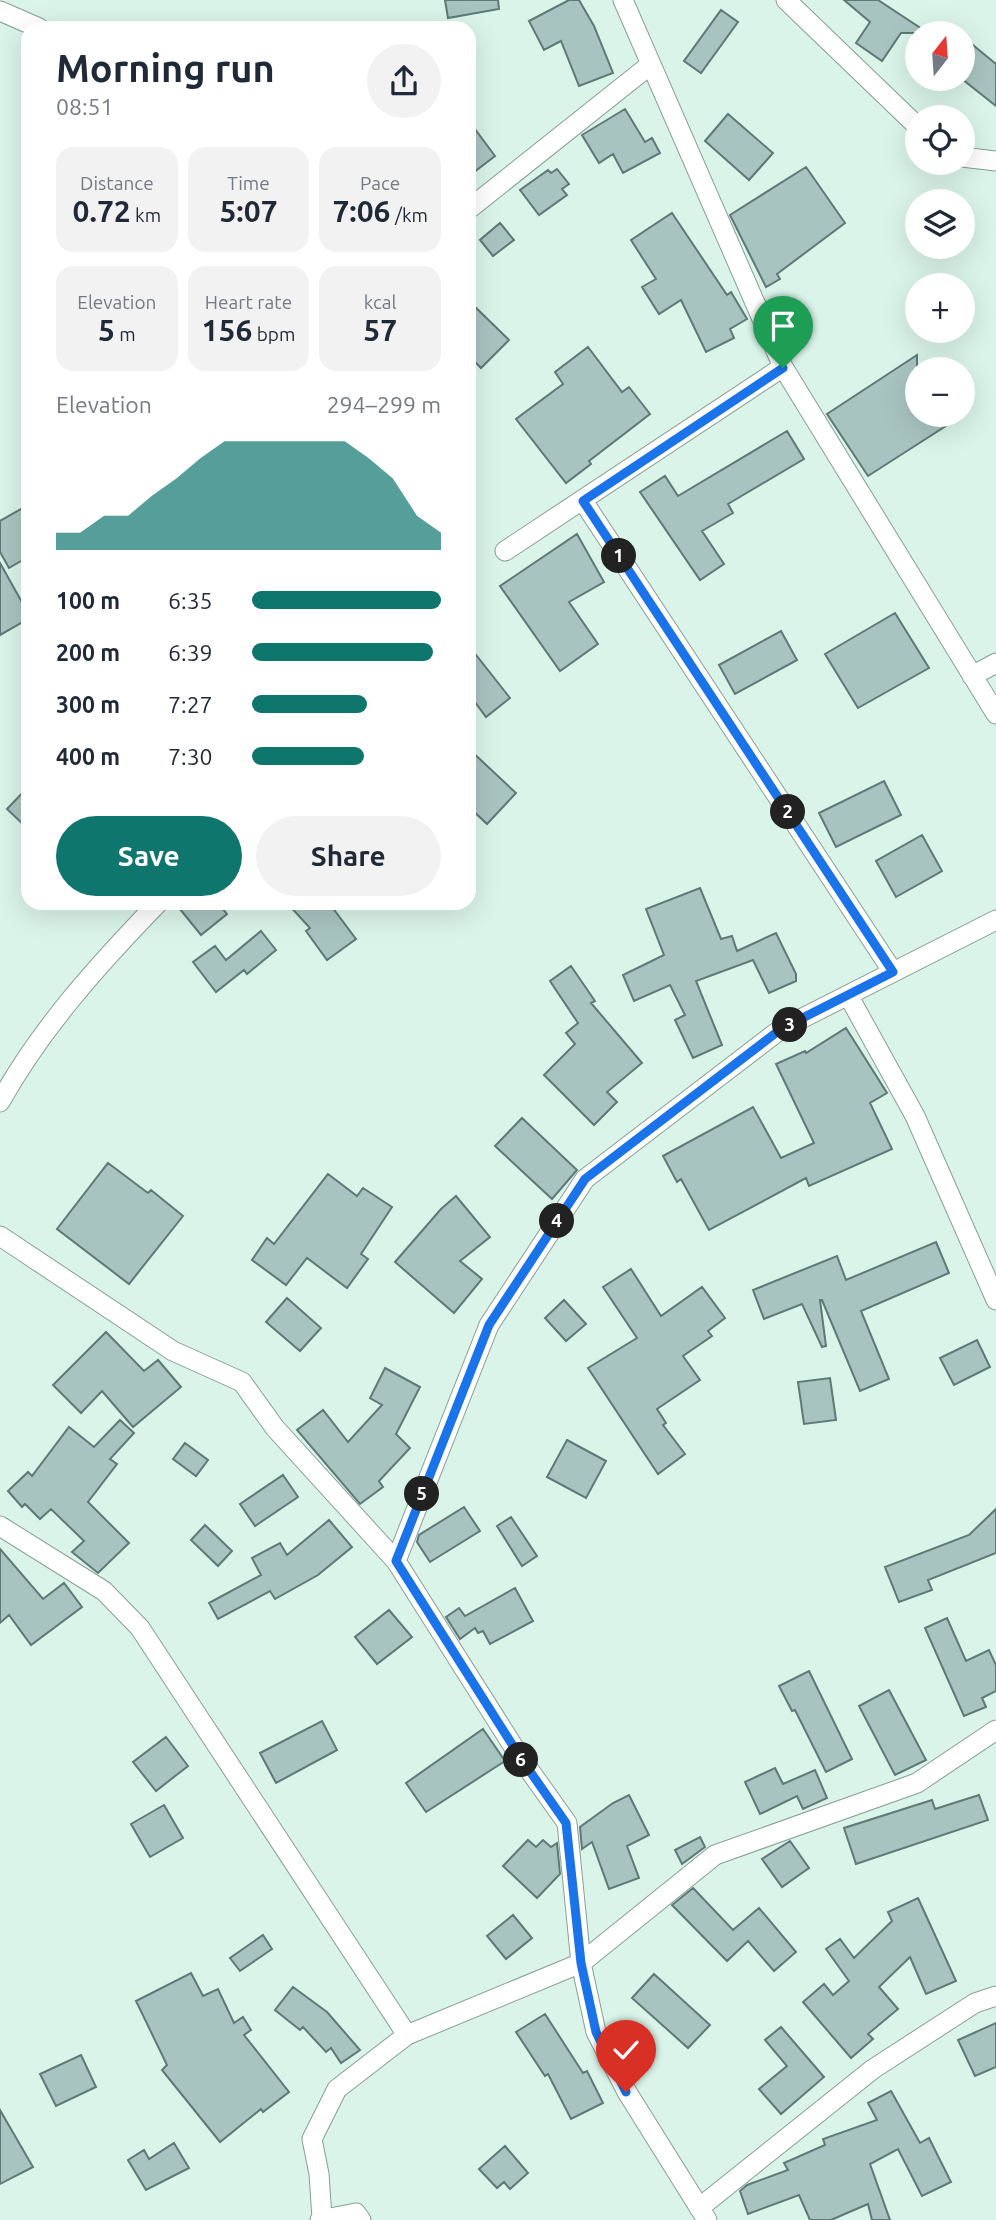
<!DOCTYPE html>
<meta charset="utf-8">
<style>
body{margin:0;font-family:Ubuntu,sans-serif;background:#f2f2f3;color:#1f2937;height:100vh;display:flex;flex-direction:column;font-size:26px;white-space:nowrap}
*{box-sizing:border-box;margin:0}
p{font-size:23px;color:#747a83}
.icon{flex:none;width:38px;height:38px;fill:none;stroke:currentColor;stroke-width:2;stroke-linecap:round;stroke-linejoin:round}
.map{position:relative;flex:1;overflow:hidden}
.side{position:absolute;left:21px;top:21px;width:455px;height:889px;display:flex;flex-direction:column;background:#fff;border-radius:21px;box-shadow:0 7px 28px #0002}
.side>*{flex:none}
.needle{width:46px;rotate:17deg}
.tools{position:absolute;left:905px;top:21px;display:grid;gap:14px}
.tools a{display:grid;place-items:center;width:70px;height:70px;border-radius:50%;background:#fff;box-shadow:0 7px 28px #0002;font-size:35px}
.pin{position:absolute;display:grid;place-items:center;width:60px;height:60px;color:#fff;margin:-72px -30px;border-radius:50% 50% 50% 0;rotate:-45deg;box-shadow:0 0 7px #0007}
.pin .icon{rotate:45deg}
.km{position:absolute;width:35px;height:35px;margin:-18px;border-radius:50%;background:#222;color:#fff;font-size:19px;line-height:35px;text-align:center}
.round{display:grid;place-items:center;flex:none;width:74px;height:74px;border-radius:37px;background:#f2f2f3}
.summary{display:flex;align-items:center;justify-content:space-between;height:119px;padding:0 35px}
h1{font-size:38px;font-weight:700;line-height:52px}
.stats{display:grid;grid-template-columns:repeat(3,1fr);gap:10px;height:119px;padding:7px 35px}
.stats div{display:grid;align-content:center;border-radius:18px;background:#f2f2f3;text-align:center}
.stats b{font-size:30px;font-weight:700}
.stats small{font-size:19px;font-weight:400}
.stats p{font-size:19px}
.chart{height:196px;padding:14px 35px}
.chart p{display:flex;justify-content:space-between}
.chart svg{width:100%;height:126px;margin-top:7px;fill:#0f766e;opacity:.7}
.cta{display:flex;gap:14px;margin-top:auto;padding:14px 35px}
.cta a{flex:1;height:80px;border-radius:42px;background:#0f766e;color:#fff;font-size:28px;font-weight:700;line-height:80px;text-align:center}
.cta a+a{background:#f2f2f3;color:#1f2937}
ul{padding:0 35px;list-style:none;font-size:23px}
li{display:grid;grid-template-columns:112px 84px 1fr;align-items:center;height:52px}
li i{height:18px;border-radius:9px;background:#0f766e}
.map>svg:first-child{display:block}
.building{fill:#a8c4c1;stroke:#5e7976;stroke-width:2}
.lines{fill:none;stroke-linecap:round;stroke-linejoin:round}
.street-casing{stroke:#879f95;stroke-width:21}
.street{stroke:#fff;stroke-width:19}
.route-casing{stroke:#fff;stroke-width:14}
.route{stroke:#1a73e8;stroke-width:9}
</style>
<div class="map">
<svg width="996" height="2220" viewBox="0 0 996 2220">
<rect width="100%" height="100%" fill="#daf4e9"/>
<path class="building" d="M 445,0 L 498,0 L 499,9 L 448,18 Z
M 569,0 L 579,0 L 594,26 L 613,73 L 579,86 L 561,41 L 544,50 L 529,21 Z
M 844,0 L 878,0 L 928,33 L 901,33 L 882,61 L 856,43 L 870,22 Z
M 721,10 L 738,22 L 701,73 L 684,61 Z
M 962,36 L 996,64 L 996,106 L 962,79 Z
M 625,109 L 645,142 L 652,138 L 660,153 L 623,173 L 613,154 L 599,163 L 582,135 Z
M 728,114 L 773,153 L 749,180 L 705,141 Z
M 469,121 L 495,156 L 469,176 Z
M 806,167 L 845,223 L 777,274 L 780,279 L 766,287 L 730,215 Z
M 557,169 L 569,184 L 562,189 L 567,195 L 539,215 L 520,190 L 548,170 L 551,173 Z
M 672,213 L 727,295 L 731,292 L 747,319 L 730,329 L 734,338 L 706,352 L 681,300 L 659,314 L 642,287 L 656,279 L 631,240 Z
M 500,223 L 514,240 L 493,256 L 480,240 Z
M 469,301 L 509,340 L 481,368 L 469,356 Z
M 588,347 L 622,392 L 629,387 L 650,414 L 589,461 L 591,464 L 566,483 L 516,419 L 563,384 L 555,372 Z
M 917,355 L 917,415 L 963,415 L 868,476 L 827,414 Z
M 787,431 L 804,459 L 728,504 L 733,513 L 702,531 L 724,564 L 700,580 L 640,492 L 665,476 L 678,496 Z
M 28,505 L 28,557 L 9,568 L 0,552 L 0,521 Z
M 577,534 L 604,582 L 569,602 L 598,644 L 560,671 L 500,586 Z
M 0,563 L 28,613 L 28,619 L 0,635 Z
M 895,613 L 929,668 L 858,708 L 825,654 Z
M 781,631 L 797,660 L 735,694 L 719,665 Z
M 469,646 L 510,698 L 486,717 L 469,694 Z
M 469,749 L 516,793 L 487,824 L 469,807 Z
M 884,781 L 901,815 L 836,847 L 819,813 Z
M 28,787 L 28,829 L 7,809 Z
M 922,835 L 942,871 L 896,897 L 876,861 Z
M 700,888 L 721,939 L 732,936 L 737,951 L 776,933 L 796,974 L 796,981 L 769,993 L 753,960 L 696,981 L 722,1045 L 693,1058 L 675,1020 L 685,1015 L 670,985 L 634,1001 L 623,975 L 664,955 L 646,909 Z
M 175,903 L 218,903 L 227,914 L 201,935 Z
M 287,903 L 329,903 L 356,939 L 327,960 L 306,931 L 310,928 Z
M 261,931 L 276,950 L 247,974 L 244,970 L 216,992 L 193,962 L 215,946 L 226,960 Z
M 571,966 L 595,1001 L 591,1003 L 642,1063 L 607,1092 L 617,1102 L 594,1125 L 544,1075 L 575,1044 L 566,1033 L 578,1023 L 550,981 Z
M 846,1028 L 887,1093 L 870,1103 L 892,1149 L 809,1186 L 806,1178 L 709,1230 L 681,1179 L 677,1182 L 663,1156 L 753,1107 L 781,1158 L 814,1143 L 776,1064 L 805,1051 L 806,1053 Z
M 522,1118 L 577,1170 L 552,1199 L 495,1146 Z
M 108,1163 L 148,1193 L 151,1190 L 183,1216 L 129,1284 L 57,1229 Z
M 328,1174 L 357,1196 L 363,1188 L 392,1207 L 361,1254 L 368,1259 L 347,1288 L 307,1258 L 286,1285 L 252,1260 L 267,1238 L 274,1244 Z
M 456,1196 L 490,1237 L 460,1261 L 482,1279 L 454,1313 L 395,1262 L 441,1209 Z
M 936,1242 L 949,1273 L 861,1311 L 889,1379 L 860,1391 L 822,1300 L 820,1300 L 826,1346 L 822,1347 L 802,1304 L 764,1319 L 753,1290 L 837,1256 L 846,1280 Z
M 631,1269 L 661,1316 L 702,1287 L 725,1318 L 708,1331 L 712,1336 L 683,1356 L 700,1380 L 657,1409 L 666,1423 L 663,1425 L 685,1454 L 658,1474 L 588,1368 L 637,1338 L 603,1287 Z
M 287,1298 L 321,1328 L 300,1351 L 266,1322 Z
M 564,1300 L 586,1324 L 566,1341 L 545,1318 Z
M 106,1332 L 144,1371 L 158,1360 L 181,1387 L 133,1427 L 102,1391 L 81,1413 L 53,1385 Z
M 977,1340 L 990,1367 L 954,1385 L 940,1358 Z
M 385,1368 L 420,1387 L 396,1434 L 410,1448 L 379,1481 L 383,1487 L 360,1504 L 297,1430 L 323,1410 L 348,1442 L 382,1405 L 370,1398 Z
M 830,1378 L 836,1420 L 804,1424 L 798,1382 Z
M 120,1420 L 134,1433 L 110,1459 L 117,1464 L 88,1502 L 129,1543 L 98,1573 L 72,1552 L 84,1541 L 51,1509 L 40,1519 L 25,1504 L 22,1507 L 8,1491 L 28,1472 L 32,1476 L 69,1427 L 94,1447 Z
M 567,1440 L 606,1461 L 586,1498 L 547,1477 Z
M 185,1443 L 208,1460 L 196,1476 L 173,1459 Z
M 283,1475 L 298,1497 L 255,1526 L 240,1504 Z
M 464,1507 L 480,1531 L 430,1562 L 417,1542 L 419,1535 Z
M 996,1509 L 996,1553 L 928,1580 L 932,1590 L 899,1602 L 885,1567 L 969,1535 Z
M 511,1517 L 537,1556 L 522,1566 L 497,1526 Z
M 329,1520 L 352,1547 L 318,1575 L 275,1599 L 270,1591 L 218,1619 L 209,1603 L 261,1575 L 252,1558 L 280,1543 L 287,1555 Z
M 205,1525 L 232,1551 L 218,1566 L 191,1540 Z
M 0,1549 L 43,1599 L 64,1583 L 82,1607 L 31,1645 L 9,1615 L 0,1623 Z
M 515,1588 L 533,1621 L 490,1644 L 483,1631 L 478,1633 L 475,1628 L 460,1639 L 446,1617 L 459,1608 L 465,1616 Z
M 389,1610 L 412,1637 L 377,1664 L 355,1637 Z
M 947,1618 L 966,1661 L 989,1650 L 996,1665 L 996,1691 L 982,1698 L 986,1707 L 964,1716 L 925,1628 Z
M 809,1671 L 852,1759 L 826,1772 L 795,1710 L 792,1711 L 779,1686 Z
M 889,1690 L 926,1760 L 895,1775 L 859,1706 Z
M 322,1721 L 337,1750 L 276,1783 L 260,1753 Z
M 483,1729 L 505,1761 L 426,1812 L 406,1783 Z
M 166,1737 L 188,1766 L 156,1791 L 133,1762 Z
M 775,1768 L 783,1784 L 815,1770 L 827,1798 L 803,1809 L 797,1796 L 760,1814 L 745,1782 Z
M 629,1795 L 649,1835 L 627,1846 L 639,1878 L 609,1889 L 592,1842 L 582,1849 L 580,1827 L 613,1803 Z
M 979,1795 L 988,1820 L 856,1864 L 844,1828 L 932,1800 L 935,1809 Z
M 164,1805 L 183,1838 L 150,1857 L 131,1824 Z
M 700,1837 L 705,1847 L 682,1864 L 675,1850 Z
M 528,1840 L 536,1847 L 543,1840 L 551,1847 L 557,1843 L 560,1874 L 537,1898 L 503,1866 Z
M 790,1841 L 809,1868 L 782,1887 L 762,1859 Z
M 693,1888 L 733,1930 L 759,1908 L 796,1952 L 774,1971 L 748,1941 L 727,1961 L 672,1905 Z
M 918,1898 L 956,1981 L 926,1994 L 910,1957 L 879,1987 L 898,2009 L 868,2034 L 873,2039 L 851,2058 L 803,2002 L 824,1984 L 833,1995 L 849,1981 L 826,1949 L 840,1939 L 854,1958 L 892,1921 L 888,1912 Z
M 513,1915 L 532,1938 L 506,1959 L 487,1936 Z
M 263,1935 L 272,1949 L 240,1971 L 230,1958 Z
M 191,1973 L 203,1996 L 218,1989 L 234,2023 L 243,2017 L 251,2030 L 244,2035 L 289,2092 L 263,2112 L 261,2109 L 220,2142 L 162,2070 L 167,2065 L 136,2001 Z
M 654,1974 L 710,2025 L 688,2048 L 632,1998 Z
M 293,1987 L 327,2012 L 360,2050 L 341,2063 L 331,2048 L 326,2052 L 303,2027 L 300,2030 L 275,2010 Z
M 545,2014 L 583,2073 L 587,2071 L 603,2103 L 571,2119 L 548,2074 L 545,2076 L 516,2032 Z
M 996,2023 L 996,2067 L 975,2076 L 958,2040 Z
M 781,2027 L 824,2077 L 781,2114 L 759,2089 L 787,2066 L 765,2040 Z
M 81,2055 L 96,2087 L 56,2106 L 40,2074 Z
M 891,2091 L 920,2143 L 929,2138 L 951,2182 L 922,2196 L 898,2149 L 870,2164 L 890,2220 L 872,2220 L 868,2204 L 831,2220 L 810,2220 L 799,2195 L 748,2214 L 740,2191 L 747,2185 L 788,2170 L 784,2163 L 825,2145 L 823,2139 L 877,2120 L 868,2103 Z
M 0,2110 L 33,2167 L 0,2184 Z
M 174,2143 L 189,2168 L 146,2190 L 128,2160 L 144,2150 L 149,2159 Z
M 505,2146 L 528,2173 L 510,2189 L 504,2182 L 497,2188 L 479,2169 Z"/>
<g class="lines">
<defs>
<path id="street" d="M 623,0 L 783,367 L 996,714
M 786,0 L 917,126
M 0,11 L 39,28
M 962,157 L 996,161
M 469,209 L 650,65
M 583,501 L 893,972
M 505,551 L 783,367
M 972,676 L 996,663
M 848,995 L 915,1116 L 996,1300
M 0,1102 C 41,1028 99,964 158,903
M 0,1236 L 173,1351 L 242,1382 L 275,1428 L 396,1561 L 520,1757 L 567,1823 L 581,1963 L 596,2032 L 627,2092 L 707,2220
M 0,1526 L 104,1591 L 140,1628 L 407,2035
M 396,1561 L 489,1325 L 585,1179 L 781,1029 L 996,920
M 699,2208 L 873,2069 L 975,2003 L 996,1996
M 322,2218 L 319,2174 L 312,2139 L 337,2089 L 407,2035 L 581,1963 L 715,1855 L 917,1783 L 996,1730
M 320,2220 L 356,2213 L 361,2220"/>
</defs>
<use href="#street" class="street-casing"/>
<use href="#street" class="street"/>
</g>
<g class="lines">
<defs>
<path id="route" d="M 626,2092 L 596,2032 L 581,1963 L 566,1823 L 520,1757 L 396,1561 L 489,1325 L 585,1179 L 781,1029 L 893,972 L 583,501 L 783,368"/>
</defs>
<use href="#route" class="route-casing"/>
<use href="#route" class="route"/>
</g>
</svg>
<div class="tools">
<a><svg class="needle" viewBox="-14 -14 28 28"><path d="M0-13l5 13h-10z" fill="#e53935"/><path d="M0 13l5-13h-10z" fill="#747a83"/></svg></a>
<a><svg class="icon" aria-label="locate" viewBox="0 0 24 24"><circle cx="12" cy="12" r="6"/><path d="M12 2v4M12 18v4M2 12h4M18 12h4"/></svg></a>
<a><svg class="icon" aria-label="layers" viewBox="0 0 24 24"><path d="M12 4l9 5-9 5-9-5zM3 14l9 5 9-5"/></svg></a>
<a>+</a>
<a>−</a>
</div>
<div class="pin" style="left:783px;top:368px;background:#1e9e55"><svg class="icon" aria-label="arrive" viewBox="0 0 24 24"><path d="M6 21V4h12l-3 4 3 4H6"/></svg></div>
<div class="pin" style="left:626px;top:2092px;background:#d93025"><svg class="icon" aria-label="check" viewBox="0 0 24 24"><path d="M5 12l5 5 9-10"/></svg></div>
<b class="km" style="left:619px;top:556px">1</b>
<b class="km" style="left:788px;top:812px">2</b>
<b class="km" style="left:790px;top:1025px">3</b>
<b class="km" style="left:557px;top:1221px">4</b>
<b class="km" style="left:422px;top:1494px">5</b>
<b class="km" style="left:521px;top:1760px">6</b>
<section class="side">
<div class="summary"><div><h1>Morning run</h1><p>08:51</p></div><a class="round"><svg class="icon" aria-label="share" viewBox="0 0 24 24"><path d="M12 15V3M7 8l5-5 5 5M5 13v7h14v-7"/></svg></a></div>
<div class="stats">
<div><p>Distance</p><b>0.72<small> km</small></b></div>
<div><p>Time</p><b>5:07</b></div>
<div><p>Pace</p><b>7:06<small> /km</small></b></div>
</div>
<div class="stats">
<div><p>Elevation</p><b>5<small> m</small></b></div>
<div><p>Heart rate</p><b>156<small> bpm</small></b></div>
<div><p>kcal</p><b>57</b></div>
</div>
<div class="chart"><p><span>Elevation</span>294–299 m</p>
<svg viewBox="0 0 160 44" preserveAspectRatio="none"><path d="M0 44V38L10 38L20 32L30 32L40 25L50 19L60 12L70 6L80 6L90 6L100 6L110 6L120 6L130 12L140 19L150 32L160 38V44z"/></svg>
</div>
<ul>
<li><b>100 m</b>6:35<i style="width:100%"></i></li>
<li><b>200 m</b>6:39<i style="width:96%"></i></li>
<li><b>300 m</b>7:27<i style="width:61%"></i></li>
<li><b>400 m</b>7:30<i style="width:59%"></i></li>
</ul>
<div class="cta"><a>Save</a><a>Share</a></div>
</section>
</div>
